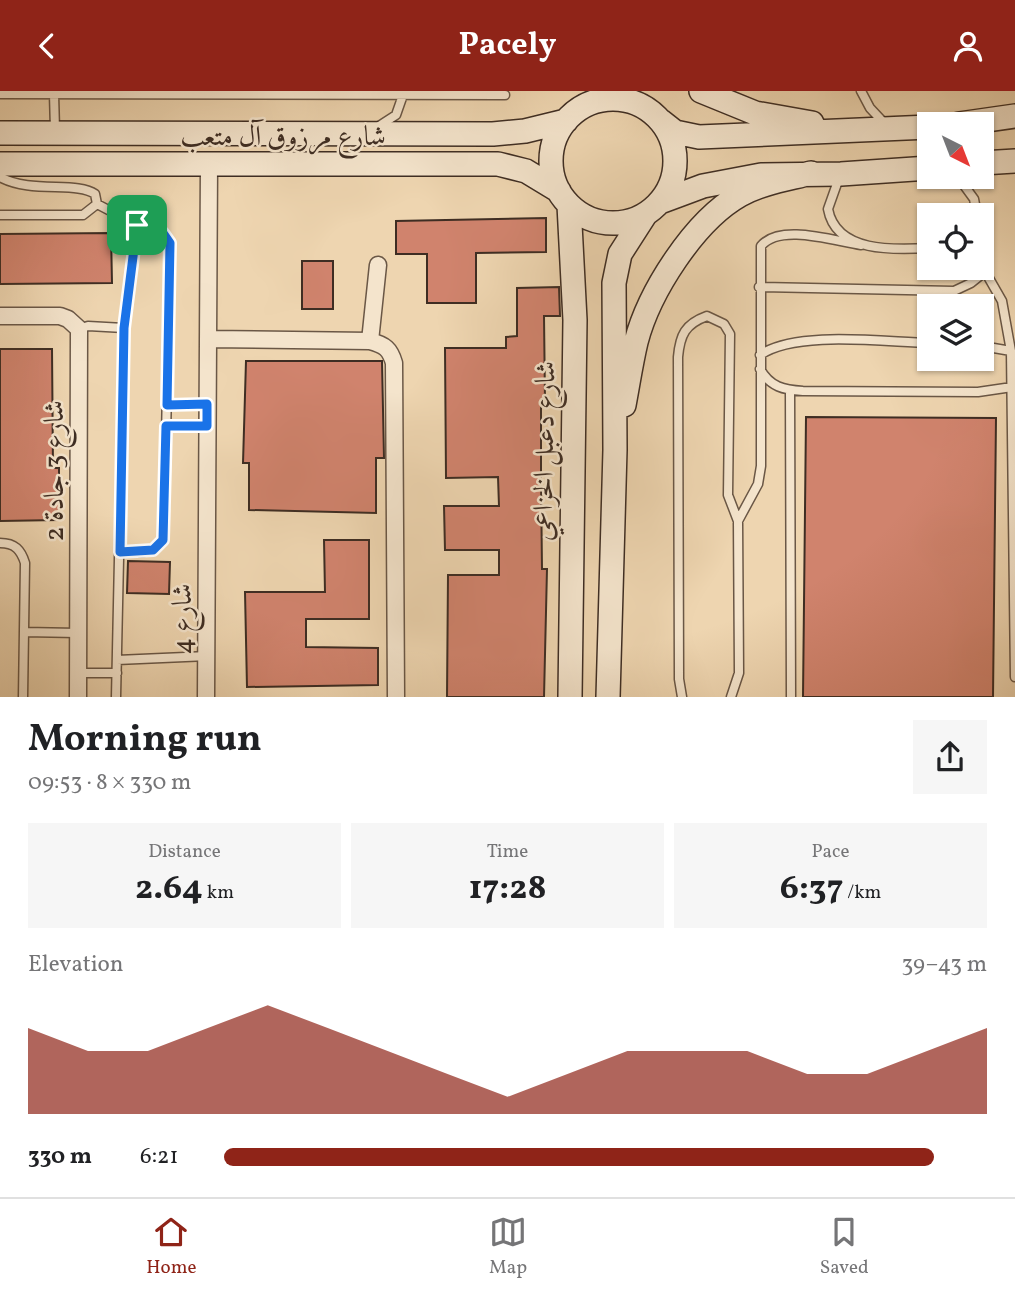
<!DOCTYPE html>
<meta charset="utf-8">
<style>
body{margin:0;font-family:Vollkorn,Amiri,serif;background:#f6f6f6;color:#202124;height:100vh;display:flex;flex-direction:column;font-size:26px;white-space:nowrap}
*{box-sizing:border-box;margin:0}
p{font-size:23px;color:#757577}
.icon{flex:none;width:38px;height:38px;fill:none;stroke:currentColor;stroke-width:2;stroke-linecap:round;stroke-linejoin:round}
.map{position:relative;height:606px;overflow:hidden}
.panel{display:flex;flex-direction:column;background:#fff;flex:1}
.panel>*{flex:none}
.needle{width:46px;rotate:138deg}
.controls{position:absolute;left:917px;top:21px;display:grid;gap:14px}
.controls a{display:grid;place-items:center;width:77px;height:77px;border-radius:0px;background:#fff;box-shadow:0 2px 5px #0004;font-size:35px}
.pin{position:absolute;display:grid;place-items:center;width:60px;height:60px;color:#fff;margin:-30px;border-radius:14px;box-shadow:0 4px 10px #0006}
.round{display:grid;place-items:center;flex:none;width:74px;height:74px;border-radius:0px;background:#f6f6f6}
.headline{display:flex;align-items:center;justify-content:space-between;height:119px;padding:0 28px}
h1{font-size:38px;font-weight:700;line-height:52px}
.figures{display:grid;grid-template-columns:repeat(3,1fr);gap:10px;height:119px;padding:7px 28px}
.figures div{display:grid;align-content:center;border-radius:0px;background:#f6f6f6;text-align:center}
.figures b{font-size:35px;font-weight:700}
.figures small{font-size:19px;font-weight:400}
.figures p{font-size:19px}
.chart{height:196px;padding:14px 28px}
.chart p{display:flex;justify-content:space-between}
.chart svg{width:100%;height:126px;margin-top:7px;fill:#8f2418;opacity:.7}
ul{padding:0 28px;list-style:none;font-size:23px}
li{display:grid;grid-template-columns:112px 84px 1fr;align-items:center;height:52px}
li i{height:18px;border-radius:9px;background:#8f2418}
header{display:flex;justify-content:space-between;align-items:center;height:91px;padding:0 28px;background:#8f2418;color:#fff;font-size:32px;font-weight:700}
.tabs{display:flex;justify-content:space-around;align-items:center;height:98px;border-top:2px solid #e0e0e0;background:#fff;font-size:19px;color:#757577}
.tabs a{display:grid;justify-items:center;gap:4px}
.tabs .selected{color:#8f2418}
.map>svg:first-child{display:block}
.building{fill:#d0836d;stroke:#3e2d23;stroke-width:2}
.lines{fill:none;stroke-linecap:round;stroke-linejoin:round}
.service-casing{stroke:#6a5746;stroke-width:11}
.minor-casing{stroke:#6a5746;stroke-width:19}
.secondary-casing{stroke:#3e2d23;stroke-width:26}
.service{stroke:#f4e4cc;stroke-width:8}
.minor{stroke:#f4e4cc;stroke-width:16}
.secondary{stroke:#f4e4cc;stroke-width:23}
.route-casing{stroke:#fff;stroke-width:14}
.route{stroke:#1a73e8;stroke-width:9}
.labels{text-anchor:middle;stroke-width:5;stroke-linejoin:round;paint-order:stroke}
.street-label{font-size:28px;fill:#3e2d23;stroke:#f4e4cc}
</style>
<header><svg class="icon" aria-label="back" viewBox="0 0 24 24"><path d="M15 5l-7 7 7 7"/></svg>Pacely<svg class="icon" aria-label="person" viewBox="0 0 24 24"><circle cx="12" cy="8" r="4"/><path d="M4 21q1-7 8-7t8 7"/></svg></header>
<div class="map">
<svg width="1015" height="606" viewBox="0 0 1015 606">
<rect width="100%" height="100%" fill="#eed5b0"/>
<filter id="stains"><feTurbulence type="fractalNoise" baseFrequency=".00286" numOctaves="4"/><feColorMatrix values="0 0 0 0 .2 0 0 0 0 .09 0 0 0 0 .02 0 0 0 .5 -.17"/></filter>
<radialGradient id="worn" r=".72"><stop offset=".6" stop-color="#630" stop-opacity="0"/><stop offset="1" stop-color="#630" stop-opacity=".3"/></radialGradient>
<path class="building" d="M 546,127 L 546,161 L 476,162 L 476,212 L 427,212 L 427,163 L 396,163 L 396,130 Z
M 111,142 L 112,192 L 0,193 L 0,143 Z
M 302,170 L 333,170 L 333,218 L 302,218 Z
M 559,196 L 560,225 L 544,225 L 545,310 L 541,311 L 541,390 L 542,478 L 547,478 L 544,606 L 447,606 L 448,484 L 499,484 L 499,459 L 445,459 L 444,415 L 499,415 L 498,386 L 446,387 L 445,257 L 506,257 L 506,246 L 517,245 L 517,197 Z
M 0,258 L 52,258 L 53,377 L 59,377 L 59,429 L 0,430 Z
M 246,270 L 382,270 L 384,367 L 376,367 L 376,422 L 249,419 L 249,372 L 243,372 Z
M 806,326 L 996,327 L 993,606 L 803,606 Z
M 324,449 L 369,449 L 369,528 L 306,528 L 306,556 L 378,557 L 378,594 L 247,596 L 245,501 L 325,501 Z
M 128,470 L 170,471 L 169,503 L 127,502 Z"/>
<g class="lines">
<defs>
<path id="service" d="M 861,0 L 870,17 L 885,33
M 0,3 L 505,4
M 54,3 L 55,39
M 379,35 L 396,24 L 403,4
M 0,86 C 31,103 77,90 95,103 L 97,113 L 83,124 L 0,124
M 958,86 L 974,108 L 977,124
M 839,87 L 828,118 C 836,162 894,159 929,157
M 97,113 L 137,134 L 163,142 L 170,152 L 164,443 C 160,465 138,461 120,461
M 982,175 L 1002,210 L 1011,260 L 1015,586
M 759,196 L 954,200 L 971,192 L 986,180
M 79,238 L 88,235 L 124,237
M 982,255 L 1011,260
M 760,264 C 796,239 884,251 929,252
M 760,278 C 770,296 784,299 803,300 L 978,301 L 1012,296
M 790,299 L 791,606
M 167,314 L 207,313
M 166,335 L 207,335
M 0,452 C 15,452 21,459 25,472 L 23,606
M 24,541 L 78,542
M 117,569 L 208,565
M 78,582 L 117,582
M 116,606 L 124,237 L 137,134
M 682,606 L 679,588 L 678,266 C 680,244 685,233 707,225 L 724,233 L 730,243 L 728,404 L 738,430
M 731,606 L 739,582 L 738,430 L 758,393 L 761,375 L 761,155 C 780,132 834,150 861,154"/>
<path id="minor" d="M 0,225 L 60,225 L 68,228 L 79,238 L 78,606
M 208,248 L 370,250 C 385,254 390,258 394,272 L 396,606
M 370,250 L 378,174
M 206,606 L 209,73"/>
<path id="secondary" d="M 701,0 L 755,22 L 812,32
M551 70a62 62 0 1 1 124 0a62 62 0 1 1-124 0Z
M 661,30 L 675,41 L 699,46 L 929,36
M 959,33 L 1015,25
M 0,42 L 493,43 L 525,40 L 566,30
M 982,72 L 1015,70
M 0,73 L 498,73 L 526,80 L 559,100
M 660,111 L 703,95 L 761,84 L 841,83 L 929,77
M 569,114 L 575,229 L 570,606
M 624,314 C 628,293 631,272 636,251 C 649,201 694,130 740,104 C 761,92 788,88 811,82
M 608,606 L 615,359 L 614,192 L 620,163 L 645,124"/>
</defs>
<use href="#service" class="service-casing"/>
<use href="#minor" class="minor-casing"/>
<use href="#secondary" class="secondary-casing"/>
<use href="#service" class="service"/>
<use href="#minor" class="minor"/>
<use href="#secondary" class="secondary"/>
</g>
<g class="lines">
<defs>
<path id="route" d="M 137,134 L 163,142 L 170,152 L 167,314 L 207,313 L 207,335 L 166,335 L 163,449 L 153,459 L 120,461 L 124,237 Z"/>
</defs>
<use href="#route" class="route-casing"/>
<use href="#route" class="route"/>
</g>
<g class="labels">
<g class="street-label">
<text x="283" y="54">شارع مرزوق آل متعب</text>
<text transform="translate(543 360) rotate(-89)" y="10">شارع دعبل الخزاعي</text>
<text transform="translate(53 380) rotate(-90)" y="10">شارع 3 جادة 2</text>
<text transform="translate(181 528) rotate(-90)" y="10">شارع 4</text>
</g>
</g>
<rect width="100%" height="100%" filter="url(#stains)"/>
<rect width="100%" height="100%" fill="url(#worn)"/>
</svg>
<div class="controls">
<a><svg class="needle" viewBox="-14 -14 28 28"><path d="M0-13l5 13h-10z" fill="#e53935"/><path d="M0 13l5-13h-10z" fill="#757577"/></svg></a>
<a><svg class="icon" aria-label="locate" viewBox="0 0 24 24"><circle cx="12" cy="12" r="6"/><path d="M12 2v4M12 18v4M2 12h4M18 12h4"/></svg></a>
<a><svg class="icon" aria-label="layers" viewBox="0 0 24 24"><path d="M12 4l9 5-9 5-9-5zM3 14l9 5 9-5"/></svg></a>
</div>
<div class="pin" style="left:137px;top:134px;background:#1e9e55"><svg class="icon" aria-label="arrive" viewBox="0 0 24 24"><path d="M6 21V4h12l-3 4 3 4H6"/></svg></div>
</div>
<section class="panel">
<div class="headline"><div><h1>Morning run</h1><p>09:53 · 8 × 330 m</p></div><a class="round"><svg class="icon" aria-label="share" viewBox="0 0 24 24"><path d="M12 15V3M7 8l5-5 5 5M5 13v7h14v-7"/></svg></a></div>
<div class="figures">
<div><p>Distance</p><b>2.64<small> km</small></b></div>
<div><p>Time</p><b>17:28</b></div>
<div><p>Pace</p><b>6:37<small> /km</small></b></div>
</div>
<div class="chart"><p><span>Elevation</span>39–43 m</p>
<svg viewBox="0 0 160 44" preserveAspectRatio="none"><path d="M0 44V14L10 22L20 22L30 14L40 6L50 14L60 22L70 30L80 38L90 30L100 22L110 22L120 22L130 30L140 30L150 22L160 14V44z"/></svg>
</div>
<ul>
<li><b>330 m</b>6:21<i style="width:93%"></i></li>
</ul>
</section>
<nav class="tabs">
<a class="selected"><svg class="icon" aria-label="home" viewBox="0 0 24 24"><path d="M3 11l9-7 9 7M6 9v11h12V9"/></svg>Home</a>
<a><svg class="icon" aria-label="map" viewBox="0 0 24 24"><path d="M3 6l6-2 6 2 6-2v14l-6 2-6-2-6 2zM9 4v14M15 6v14"/></svg>Map</a>
<a><svg class="icon" aria-label="saved" viewBox="0 0 24 24"><path d="M7 4h10v16l-5-4-5 4z"/></svg>Saved</a>
</nav>
